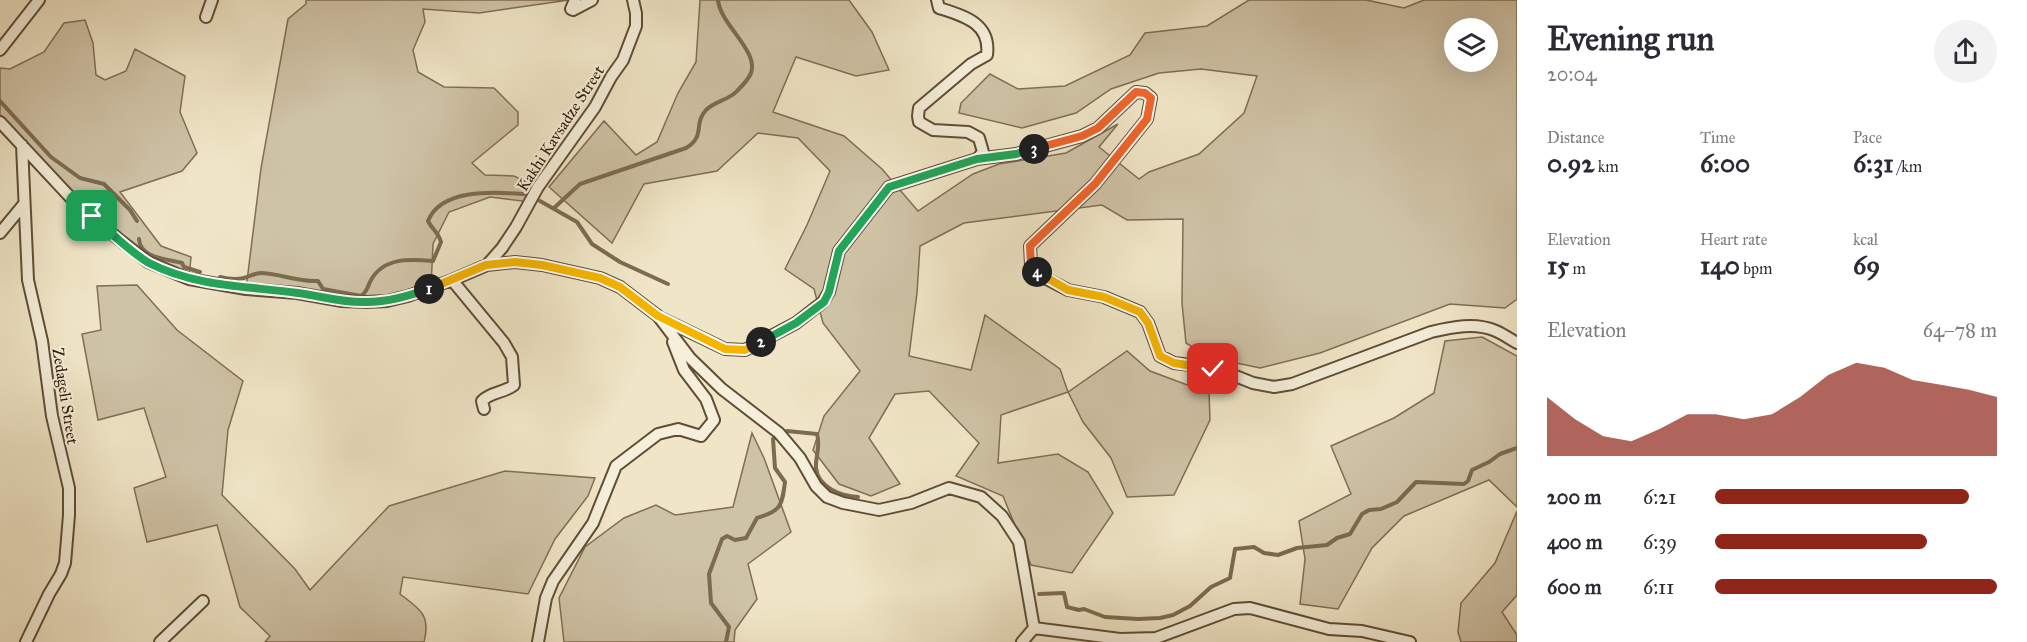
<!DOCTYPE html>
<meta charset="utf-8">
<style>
body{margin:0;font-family:"IM FELL Great Primer",serif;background:#f2f2f3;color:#2b2b33;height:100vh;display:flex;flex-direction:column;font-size:22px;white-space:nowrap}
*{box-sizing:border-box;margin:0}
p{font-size:20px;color:#7c7c81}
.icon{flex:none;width:33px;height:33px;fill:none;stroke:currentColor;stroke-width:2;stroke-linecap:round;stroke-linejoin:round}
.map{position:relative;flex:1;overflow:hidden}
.sheet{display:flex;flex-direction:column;background:#fff;width:510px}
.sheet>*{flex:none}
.buttons{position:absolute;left:1444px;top:18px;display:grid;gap:12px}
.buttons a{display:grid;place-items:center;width:54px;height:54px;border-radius:50%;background:#fff;box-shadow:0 6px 24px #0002;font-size:30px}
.pin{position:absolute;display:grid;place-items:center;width:51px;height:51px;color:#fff;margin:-26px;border-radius:12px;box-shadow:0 3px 9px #0006}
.km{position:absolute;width:30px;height:30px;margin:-15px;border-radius:50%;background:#222;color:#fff;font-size:16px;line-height:30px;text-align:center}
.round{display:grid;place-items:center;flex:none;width:63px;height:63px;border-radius:32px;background:#f2f2f3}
.overview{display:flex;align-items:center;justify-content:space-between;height:102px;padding:0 30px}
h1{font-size:33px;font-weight:700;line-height:45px}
.stats{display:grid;grid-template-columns:repeat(3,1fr);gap:9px;height:102px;padding:6px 30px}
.stats div{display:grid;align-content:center}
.stats b{font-size:26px;font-weight:700}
.stats small{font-size:16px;font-weight:400}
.stats p{font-size:16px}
.chart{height:168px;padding:12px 30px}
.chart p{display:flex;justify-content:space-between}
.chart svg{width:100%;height:108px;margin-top:6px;fill:#8f2418;opacity:.7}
ul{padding:0 30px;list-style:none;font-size:20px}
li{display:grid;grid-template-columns:96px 72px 1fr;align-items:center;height:45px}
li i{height:15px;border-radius:8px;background:#8f2418}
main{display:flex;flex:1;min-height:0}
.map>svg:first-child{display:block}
.green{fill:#cfc3a6;stroke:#806e54;stroke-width:1.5;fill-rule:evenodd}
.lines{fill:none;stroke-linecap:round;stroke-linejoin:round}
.stream{stroke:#7c6b50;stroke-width:4}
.minor-casing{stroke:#604d34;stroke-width:14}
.minor{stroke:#f5efdb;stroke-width:10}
.split-1-casing{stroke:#fff;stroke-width:12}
.split-2-casing{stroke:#fff;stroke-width:12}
.split-3-casing{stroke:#fff;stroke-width:12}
.split-4-casing{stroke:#fff;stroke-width:12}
.split-5-casing{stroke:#fff;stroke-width:12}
.split-1{stroke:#22a559;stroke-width:8}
.split-2{stroke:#f5b400;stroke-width:8}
.split-3{stroke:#22a559;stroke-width:8}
.split-4{stroke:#f0652b;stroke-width:8}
.split-5{stroke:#f5b400;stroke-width:8}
.labels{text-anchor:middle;stroke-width:4.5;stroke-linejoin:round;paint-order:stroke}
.street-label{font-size:16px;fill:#301a03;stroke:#f5efdb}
</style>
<main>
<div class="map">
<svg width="1517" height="642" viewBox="0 0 1517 642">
<rect width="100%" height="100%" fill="#f0e6c7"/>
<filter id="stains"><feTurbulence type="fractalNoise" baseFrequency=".00333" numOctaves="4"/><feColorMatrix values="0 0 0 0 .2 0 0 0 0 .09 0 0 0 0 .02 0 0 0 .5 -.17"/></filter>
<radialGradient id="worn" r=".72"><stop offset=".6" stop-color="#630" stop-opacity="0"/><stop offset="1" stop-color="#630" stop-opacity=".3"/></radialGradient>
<path class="green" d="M 306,0 L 569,0 L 479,13 L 423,9 L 425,22 L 413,50 L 418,72 L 444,87 L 494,88 L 518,112 L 518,125 L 472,163 L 485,175 L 514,176 L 538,187 L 530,202 L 490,197 L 449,212 L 433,244 L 431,288 L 387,301 L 246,289 L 261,168 L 288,19 L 306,4 Z
M 700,0 L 849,0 L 872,32 L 889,70 L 856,76 L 796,57 L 773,112 L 844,136 L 882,169 L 918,211 L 973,174 L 999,164 L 1066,153 L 1118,124 L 1099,147 L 1139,179 L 1149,172 L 1199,154 L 1244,113 L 1257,76 L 1201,69 L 1159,73 L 1111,89 L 1076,113 L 1022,128 L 959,113 L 961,103 L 990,74 L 1018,89 L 1065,86 L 1130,55 L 1145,33 L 1207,26 L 1249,0 L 1366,0 L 1404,8 L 1424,0 L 1517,0 L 1517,299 L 1505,308 L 1450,304 L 1320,353 L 1260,368 L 1208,357 L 1186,343 L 1182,303 L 1183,219 L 1127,220 L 1102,205 L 964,223 L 920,246 L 917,293 L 909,356 L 971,370 L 985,315 L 1060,369 L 1068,392 L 1127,351 L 1150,371 L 1209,393 L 1210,420 L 1174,495 L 1127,497 L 1111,458 L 1083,422 L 1068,392 L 1001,415 L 998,463 L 1058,454 L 1088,472 L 1113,513 L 1072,573 L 1031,565 L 1003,496 L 956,476 L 979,443 L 929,391 L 895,394 L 869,438 L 900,484 L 871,496 L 839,484 L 813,450 L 824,416 L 860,371 L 823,323 L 814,289 L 785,269 L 807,225 L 830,171 L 798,138 L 758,133 L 717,171 L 644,184 L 612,243 L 549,187 L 604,121 L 636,155 L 657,142 L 678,93 L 696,62 ZM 1455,28 L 1488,28 L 1488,62 L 1455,62 Z
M 85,20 L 93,43 L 96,75 L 105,80 L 126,71 L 135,49 L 185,76 L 180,112 L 197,153 L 182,171 L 120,192 L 161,246 L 191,257 L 189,279 L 170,271 L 116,237 L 0,122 L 0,68 L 10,69 L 44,52 L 64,23 Z
M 137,285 L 177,330 L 243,381 L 228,430 L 222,495 L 295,569 L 310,590 L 389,506 L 505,471 L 595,478 L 588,496 L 555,539 L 528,594 L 403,577 L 400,594 C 420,609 431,615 424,642 L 265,642 L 270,636 L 240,607 L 217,525 L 147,542 L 134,488 L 166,477 L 144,408 L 98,420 L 82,334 L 101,330 L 97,286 Z
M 1482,337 L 1517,356 L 1517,507 L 1489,480 L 1404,516 L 1372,548 L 1338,609 L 1300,604 L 1305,559 L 1299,521 L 1351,494 L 1331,446 L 1394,418 L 1434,393 L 1445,341 Z
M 752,433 L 764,458 L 791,532 L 748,564 L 757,599 L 735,630 L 734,642 L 564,642 L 559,598 L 585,547 L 624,518 L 656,505 L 675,515 L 733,507 Z
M 1517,511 L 1517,595 L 1502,612 L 1517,635 L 1517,642 L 1461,642 L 1458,632 L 1461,603 L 1495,563 Z"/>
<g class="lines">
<path class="stream" d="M 0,101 L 51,157 L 80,178 L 104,184 L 130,210 L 137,221
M 540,201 L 577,222 L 592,244 L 620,262 L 668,284
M 554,208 L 580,184 L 686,148 C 706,136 693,124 706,110 C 715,101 729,100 737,91 C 742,86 749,79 751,73 C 759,51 720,24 718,0
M 139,239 C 140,258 166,259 182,263 L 184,267 L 200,272
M 220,277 C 228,279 235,280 244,278 C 250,276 255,273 262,273 C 281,274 298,282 318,281 L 323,289 L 361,296 C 368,291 367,287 371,280 C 384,257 410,259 433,261 L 441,242 C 438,231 433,231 428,221 C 441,188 494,192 524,194
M 1039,594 L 1064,593 L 1067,607 L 1079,610 L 1084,609 L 1105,617 L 1138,619 L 1160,618 L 1173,615 L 1190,606 L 1211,587 L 1230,578 L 1235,549 L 1254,547 L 1264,553 L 1278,555 L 1297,548 L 1327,545 L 1337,538 L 1350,534 L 1362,514 L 1369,510 L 1381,509 L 1397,502 L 1416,482 L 1464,484 L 1468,481 L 1472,470 L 1489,462 L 1500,454 L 1517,448
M 726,642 L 729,627 L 711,603 L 709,574 L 722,539 L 727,536 L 735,540 L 746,538 L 757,518 C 781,511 782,506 785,482 L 775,468 L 773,439 L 787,431 L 817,434 C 821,448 815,456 816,468 C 818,488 842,496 858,497"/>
<defs>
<path id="minor" d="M 575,0 L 571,9 L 573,10 L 592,0
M 206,17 L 212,0
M 0,50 L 39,0
M 0,122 L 70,197 L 116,237 L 148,262 L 189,279 L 246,289 L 297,293 L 342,301 L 366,302 L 387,301 L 408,296 L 452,280 L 487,265 L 515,262 L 542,265 L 600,278 L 620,287 L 658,316 L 690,358 L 722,389 L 779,433 L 800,458 L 816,486 L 827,497 L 843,503 L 879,510 L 911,503 L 949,488 L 981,497 L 1002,516 L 1019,542 L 1034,628 L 1120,639 L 1156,638 L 1234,609 L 1250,608 L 1329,629 L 1362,631 L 1410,642
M 22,145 L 28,280 L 42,341 L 52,416 L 69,488 L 69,515 L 65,563 L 61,574 L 49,594 L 26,642
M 977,159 L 1016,154 L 1082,136 L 1098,128 L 1136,92 L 1145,93 L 1151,98 L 1147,119 L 1095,184 L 1030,246 L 1031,264 L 1039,275 L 1068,290 L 1104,297 L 1140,312 L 1148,323 L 1160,356 L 1174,363 L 1199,366 L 1233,375 L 1253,383 L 1274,387 L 1292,384 L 1431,332 C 1452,327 1475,322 1496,331 C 1503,334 1510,339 1517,343
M 0,233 L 24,204
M 487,265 L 502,248 L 516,227 L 538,187 L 595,107 L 611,77 L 623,60 L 636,26 L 636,13 L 633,0
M 452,280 L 504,343 L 512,357 L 514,385 C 504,393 490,392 482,401 L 484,409
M 663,319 L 725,349 L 745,350 L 796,323 L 823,302 L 829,292 L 839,251 L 889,187 L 977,159 L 983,152 L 979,138 L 968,132 L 933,130 L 919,122 L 918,116 L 919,108 L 971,64 L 987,55 C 991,23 964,16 939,8 L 937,0
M 160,642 L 203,601
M 538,642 L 546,598 L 553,581 L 593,523 L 616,466 L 658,434 L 678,429 L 701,436 L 714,420 L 706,399 L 684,370 L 673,342
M 1022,642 L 1034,628"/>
</defs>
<use href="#minor" class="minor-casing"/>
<use href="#minor" class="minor"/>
</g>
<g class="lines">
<defs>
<path id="split-1" d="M 92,216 C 109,231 130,252 149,263 C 196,287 247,286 298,293 C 321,296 343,303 366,302 C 388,302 408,296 429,289"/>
<path id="split-2" d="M 429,289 L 486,265 L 515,262 L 542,265 L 600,278 L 620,287 L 658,316 L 725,349 L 745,350 L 761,342"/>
<path id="split-3" d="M 761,342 L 796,323 L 824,302 L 829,292 L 839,251 L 889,187 L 977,159 L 1016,154 L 1034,149"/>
<path id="split-4" d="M 1034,149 L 1082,136 L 1098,128 L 1136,92 L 1145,93 L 1151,98 L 1147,119 L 1095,184 L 1030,246 L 1031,264 L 1037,272"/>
<path id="split-5" d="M 1037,272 L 1068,290 L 1104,297 L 1140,312 L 1148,323 L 1160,356 L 1174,363 L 1213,369"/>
</defs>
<use href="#split-1" class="split-1-casing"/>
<use href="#split-2" class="split-2-casing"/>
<use href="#split-3" class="split-3-casing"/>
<use href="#split-4" class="split-4-casing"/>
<use href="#split-5" class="split-5-casing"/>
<use href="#split-1" class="split-1"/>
<use href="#split-2" class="split-2"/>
<use href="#split-3" class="split-3"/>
<use href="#split-4" class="split-4"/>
<use href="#split-5" class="split-5"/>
</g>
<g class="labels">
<g class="street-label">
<text transform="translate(560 128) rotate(-57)" y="6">Kakhi Kavsadze Street</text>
<text transform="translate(66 396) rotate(81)" y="6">Zedageli Street</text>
</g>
</g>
<rect width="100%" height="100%" filter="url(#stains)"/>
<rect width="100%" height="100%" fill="url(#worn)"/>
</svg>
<div class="buttons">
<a><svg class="icon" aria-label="layers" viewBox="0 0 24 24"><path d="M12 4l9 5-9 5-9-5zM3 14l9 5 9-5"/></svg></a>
</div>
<div class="pin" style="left:92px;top:216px;background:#1e9e55"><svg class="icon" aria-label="arrive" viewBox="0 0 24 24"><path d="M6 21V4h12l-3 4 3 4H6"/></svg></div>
<div class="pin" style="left:1213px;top:369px;background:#d93025"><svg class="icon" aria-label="check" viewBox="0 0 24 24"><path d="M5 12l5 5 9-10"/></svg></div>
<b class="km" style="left:429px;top:289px">1</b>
<b class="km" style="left:761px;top:342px">2</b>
<b class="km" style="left:1034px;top:149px">3</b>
<b class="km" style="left:1037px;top:272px">4</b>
</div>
<section class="sheet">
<div class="overview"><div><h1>Evening run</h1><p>20:04</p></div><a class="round"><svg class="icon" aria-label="share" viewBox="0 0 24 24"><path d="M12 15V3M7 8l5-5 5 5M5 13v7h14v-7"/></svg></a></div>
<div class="stats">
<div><p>Distance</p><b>0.92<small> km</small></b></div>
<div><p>Time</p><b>6:00</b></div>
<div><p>Pace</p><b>6:31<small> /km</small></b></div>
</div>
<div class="stats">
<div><p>Elevation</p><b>15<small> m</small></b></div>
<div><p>Heart rate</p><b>140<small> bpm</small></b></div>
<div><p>kcal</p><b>69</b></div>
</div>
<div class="chart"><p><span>Elevation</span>64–78 m</p>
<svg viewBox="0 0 160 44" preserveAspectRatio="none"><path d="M0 44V20L10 29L20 36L30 38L40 33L50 27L60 27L70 29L80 27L90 20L100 11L110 6L120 8L130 13L140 15L150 17L160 20V44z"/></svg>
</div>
<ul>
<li><b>200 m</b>6:21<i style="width:90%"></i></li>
<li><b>400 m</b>6:39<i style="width:75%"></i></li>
<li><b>600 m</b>6:11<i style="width:100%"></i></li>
</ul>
</section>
</main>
